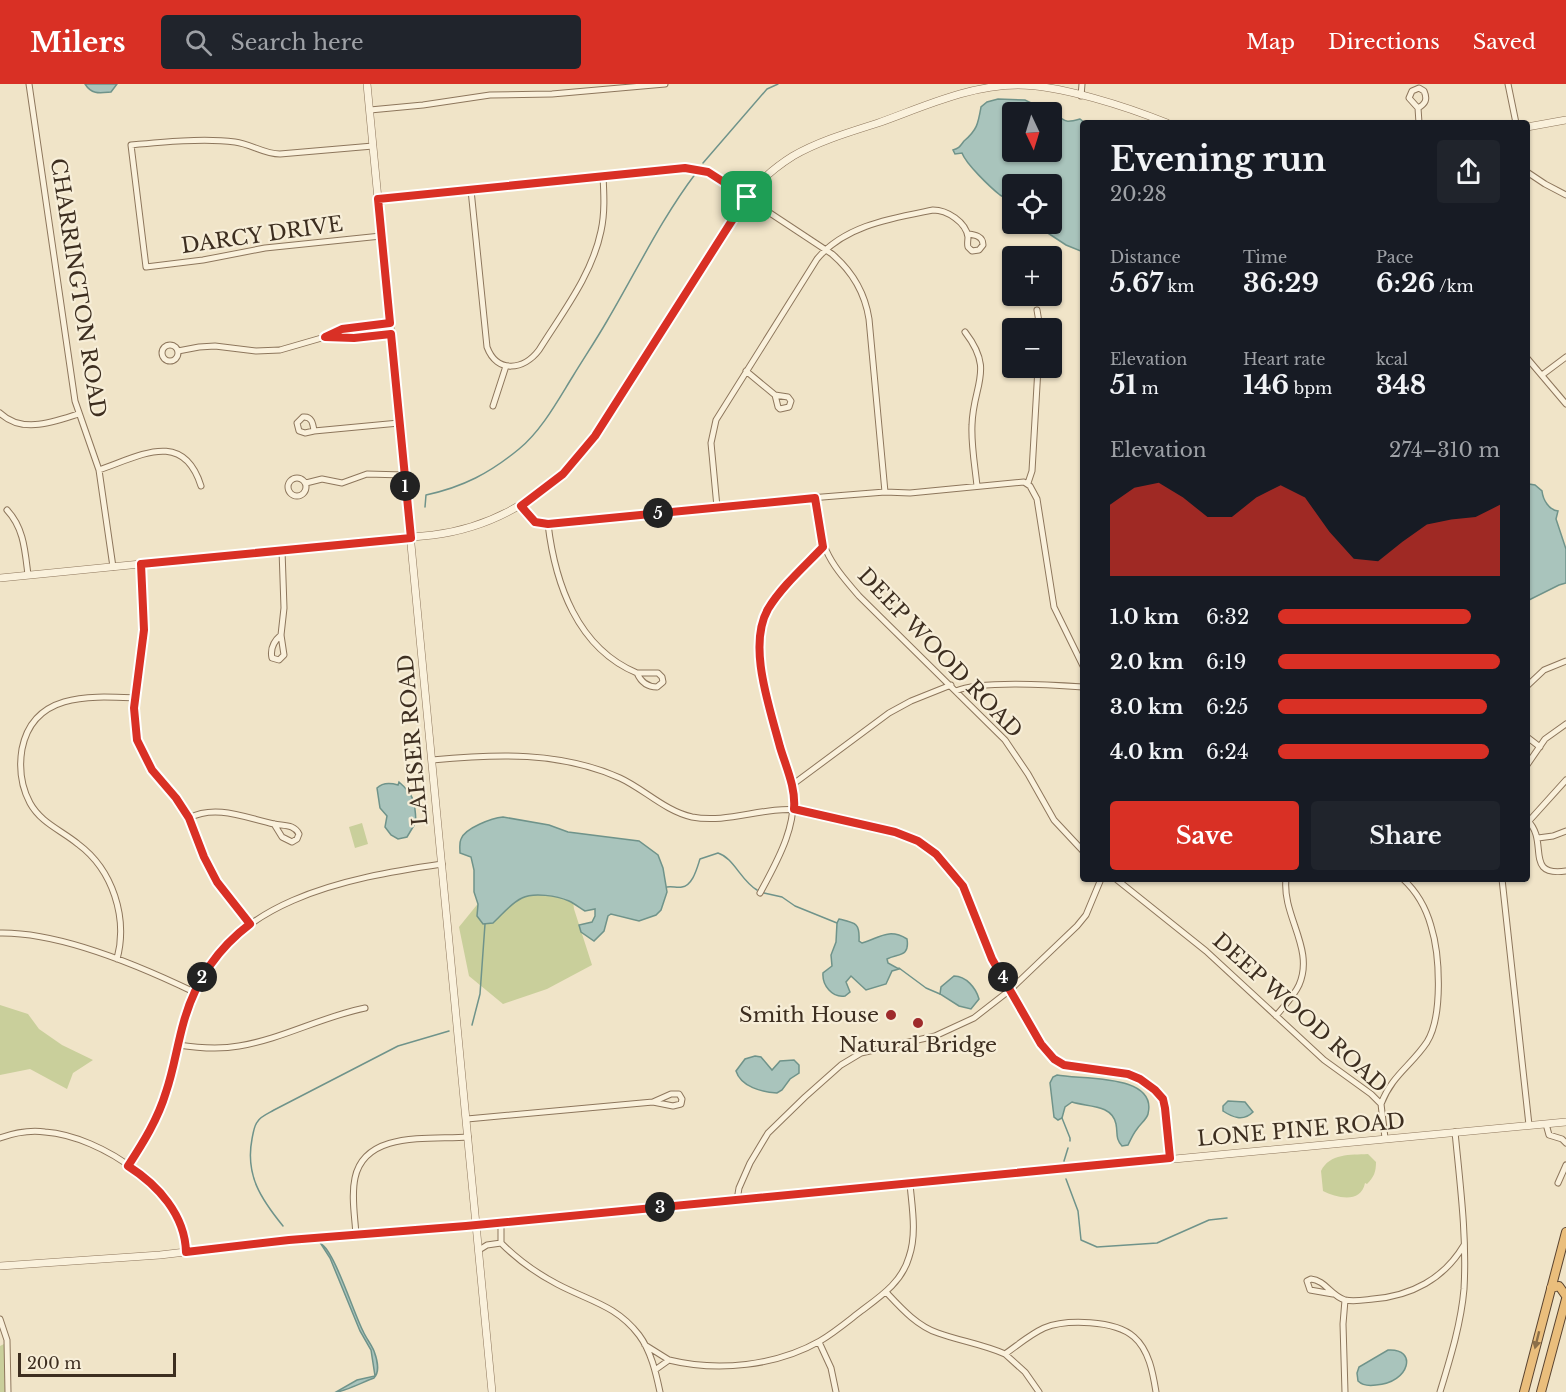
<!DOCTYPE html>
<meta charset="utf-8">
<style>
body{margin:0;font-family:"Libre Baskerville",serif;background:#20242c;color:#f1f3f6;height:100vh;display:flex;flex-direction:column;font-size:22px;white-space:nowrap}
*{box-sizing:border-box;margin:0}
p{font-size:20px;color:#9ea1a6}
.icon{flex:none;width:33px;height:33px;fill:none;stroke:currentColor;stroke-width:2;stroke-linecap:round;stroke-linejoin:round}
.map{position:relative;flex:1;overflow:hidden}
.sheet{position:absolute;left:1080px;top:36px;width:450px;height:762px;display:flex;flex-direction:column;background:#171b24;border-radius:6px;box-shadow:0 2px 4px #0004}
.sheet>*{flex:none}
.needle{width:39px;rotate:176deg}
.buttons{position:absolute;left:1002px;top:18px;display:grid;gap:12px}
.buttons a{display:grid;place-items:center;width:60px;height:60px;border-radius:6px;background:#171b24;box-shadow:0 2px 4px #0004;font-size:30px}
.scale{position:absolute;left:18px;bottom:15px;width:158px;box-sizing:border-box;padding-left:6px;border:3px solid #3d2e20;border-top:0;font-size:16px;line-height:21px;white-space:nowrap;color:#3d2e20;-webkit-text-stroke:4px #f7eed8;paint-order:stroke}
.pin{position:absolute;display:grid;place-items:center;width:51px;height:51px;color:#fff;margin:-26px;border-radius:12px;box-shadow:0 3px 9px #0006}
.km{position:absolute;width:30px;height:30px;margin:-15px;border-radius:50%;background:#222;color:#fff;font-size:16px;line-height:30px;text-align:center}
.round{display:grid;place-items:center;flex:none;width:63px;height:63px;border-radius:6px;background:#20242c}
.overview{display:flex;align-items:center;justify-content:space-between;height:102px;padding:0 30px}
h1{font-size:33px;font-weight:800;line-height:45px}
.metrics{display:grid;grid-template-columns:repeat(3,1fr);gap:9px;height:102px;padding:6px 30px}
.metrics div{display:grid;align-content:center}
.metrics b{font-size:26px;font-weight:800}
.metrics small{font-size:16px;font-weight:400}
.metrics p{font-size:16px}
.chart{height:168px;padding:12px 30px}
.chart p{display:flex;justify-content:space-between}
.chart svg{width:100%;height:108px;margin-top:6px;fill:#d93025;opacity:.7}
.button{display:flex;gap:12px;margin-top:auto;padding:12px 30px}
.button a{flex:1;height:69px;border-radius:6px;background:#d93025;color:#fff;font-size:24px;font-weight:800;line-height:69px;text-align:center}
.button a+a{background:#20242c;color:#f1f3f6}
ul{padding:0 30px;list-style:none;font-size:20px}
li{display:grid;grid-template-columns:96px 72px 1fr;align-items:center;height:45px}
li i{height:15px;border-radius:8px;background:#d93025}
header{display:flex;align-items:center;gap:36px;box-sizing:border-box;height:84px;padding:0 30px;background:#d93025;color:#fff}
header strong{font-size:28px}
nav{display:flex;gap:33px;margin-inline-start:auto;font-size:21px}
.search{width:420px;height:54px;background:#20242c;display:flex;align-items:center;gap:15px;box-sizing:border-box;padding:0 21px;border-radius:6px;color:#9ea1a6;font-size:22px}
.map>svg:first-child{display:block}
.green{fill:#c9cf9b}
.water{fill:#a9c4bc;stroke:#6f938a;stroke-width:1.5}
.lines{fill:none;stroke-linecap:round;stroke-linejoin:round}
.stream{stroke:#6f938a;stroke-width:1.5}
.minor-casing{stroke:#8d765c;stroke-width:7}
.tertiary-casing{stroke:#8d765c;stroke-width:8}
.trunk-casing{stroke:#5b4430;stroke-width:10}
.minor{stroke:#faf1dc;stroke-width:5}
.tertiary{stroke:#faf1dc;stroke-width:7}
.trunk{stroke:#eabe7c;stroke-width:8}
.oneway{fill:#8b6f49}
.route-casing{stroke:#fff;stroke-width:12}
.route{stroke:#d93025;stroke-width:8}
.poi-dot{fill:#9e2a2b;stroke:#f7eed8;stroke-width:2}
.labels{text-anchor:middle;stroke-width:4.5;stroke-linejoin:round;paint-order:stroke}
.street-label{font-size:21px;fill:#3d2e20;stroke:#f7eed8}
.poi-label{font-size:21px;fill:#3d2e20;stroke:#f7eed8;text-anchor:end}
</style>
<header>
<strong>Milers</strong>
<div class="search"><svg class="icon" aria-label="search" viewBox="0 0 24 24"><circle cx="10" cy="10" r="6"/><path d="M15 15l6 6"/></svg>Search here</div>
<nav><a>Map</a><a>Directions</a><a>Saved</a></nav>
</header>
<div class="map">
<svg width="1566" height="1308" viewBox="0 0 1566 1308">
<rect width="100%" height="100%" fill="#f0e4c8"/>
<path class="green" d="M 362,739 L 368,760 L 355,764 L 349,743 Z
M 571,801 L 574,825 L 592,881 L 547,905 L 503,920 L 469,892 L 459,843 L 489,806 Z
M 0,921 L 28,930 L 39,945 L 62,961 L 93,976 L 73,989 L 67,1005 L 30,985 L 0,991 Z
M 1368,1070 L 1376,1078 C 1376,1088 1374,1093 1367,1100 L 1365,1099 C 1361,1120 1337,1114 1323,1107 L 1321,1087 C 1330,1069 1350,1071 1368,1070 Z
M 4,1260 L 5,1308 L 0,1308 L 0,1262 Z"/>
<path class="water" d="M 85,0 L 117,0 L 111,8 C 100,9 92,11 85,0 Z
M 998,15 L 1025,16 L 1050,28 L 1012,28 L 1012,68 L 1052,68 L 1052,29 C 1067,36 1062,40 1080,35 L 1085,39 L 1083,39 L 1083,168 L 1066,161 L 1034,140 L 1052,140 L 1052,100 L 1012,100 L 1012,118 C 1008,114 1005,114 1000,111 C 990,103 966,80 962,69 L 955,70 L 953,66 C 960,64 960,62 964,57 C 977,46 978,40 981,23 L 987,18 Z
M 1527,395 L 1529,400 L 1535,401 L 1542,407 C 1543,416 1549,426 1558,427 L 1556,435 L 1566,465 L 1566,499 L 1559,501 L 1527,517 Z
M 399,698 C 414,711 415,717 416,738 L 407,753 L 398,755 L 391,751 L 385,743 L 387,732 L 380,724 L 377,704 C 383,698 391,699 398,701 Z
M 503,733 L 549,741 L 568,748 L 639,757 L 658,771 L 663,784 L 667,808 L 661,826 L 656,831 L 639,837 L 611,830 L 608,832 L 604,847 L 594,857 L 581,848 L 579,841 L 592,838 L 595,832 L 595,825 L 585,827 C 580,824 575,820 569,817 C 557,812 534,808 522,814 C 511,819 502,831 493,839 L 483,840 L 477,832 L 478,820 L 474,808 L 474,786 L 471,773 L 460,769 C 460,765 459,759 461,755 C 465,744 492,734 503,733 Z
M 839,835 C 856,839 860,839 859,857 L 862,859 C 878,855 888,843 907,855 C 910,874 897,869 887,875 L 888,879 L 899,885 L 892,887 L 886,900 L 866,906 L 851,892 L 846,898 L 850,908 L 845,912 C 832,914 822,901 823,889 L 832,882 L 831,871 L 836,858 L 837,839 Z
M 954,892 C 966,892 976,904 979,915 L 971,925 L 959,922 L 940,910 L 941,903 Z
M 755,972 L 761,973 L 772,986 L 780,977 L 794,976 L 799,981 L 799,989 L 790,995 L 782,1006 L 777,1009 C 762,1008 741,1003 736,987 L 745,975 Z
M 1057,991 C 1081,996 1158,989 1148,1030 C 1147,1035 1140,1040 1137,1045 C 1133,1050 1131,1055 1128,1061 L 1122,1062 C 1115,1054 1118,1050 1116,1040 C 1112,1020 1087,1023 1072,1018 L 1065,1023 L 1062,1034 L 1058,1036 L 1054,1033 L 1050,999 L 1053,993 Z
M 1228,1017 L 1245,1018 L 1253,1028 C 1243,1038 1232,1033 1223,1027 L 1223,1022 Z
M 321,1160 C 334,1166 354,1230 363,1247 C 366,1254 371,1260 374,1267 C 377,1275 380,1288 374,1294 C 365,1297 344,1308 336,1308 L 357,1296 L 375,1292 L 371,1266 L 360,1247 L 330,1174 Z
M 1388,1266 C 1418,1264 1410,1299 1376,1301 C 1369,1302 1363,1302 1358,1297 L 1357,1289 L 1359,1283 Z"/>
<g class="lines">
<path class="stream" d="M 703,79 L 767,5 L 778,0
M 425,423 L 426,411 C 463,403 490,389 519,365 C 542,346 558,316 573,292 C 584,274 596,256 607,237 C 636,188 661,135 696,89
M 667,803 C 672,802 677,804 682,803 C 693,801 697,784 700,775 L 718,769 C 734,774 741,797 757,806
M 764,809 L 782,813 L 795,822 L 837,839
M 899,884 L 926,904 L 940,910
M 472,941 L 480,910 L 485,840
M 1062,1034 L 1070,1054 L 1070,1057
M 1064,1077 L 1068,1064
M 1066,1095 L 1078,1127 L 1081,1156 L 1097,1163 L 1157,1159 L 1209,1136 L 1227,1134
M 283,1142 C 261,1115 245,1091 252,1055 C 253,1050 254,1041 258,1037 C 261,1032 269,1029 274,1026 L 398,962 L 449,947"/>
<defs>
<path id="minor" d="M 29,0 L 75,317 L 99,386 L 113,483
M 1508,0 L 1516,39
M 1081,12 L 1082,0
M 1418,24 C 1425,20 1428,16 1424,7 L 1419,4 L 1412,7 L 1409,14 L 1418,24 L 1419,39
M 370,26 L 423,21 L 490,11 L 552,10 L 665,0
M 373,62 L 280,70 C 264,70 251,60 235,58 C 204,54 162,58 131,61 L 146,183 L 203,176 L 265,164 L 381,152
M 1527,88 L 1545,100 L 1566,111
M 471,106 L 487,263 C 497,290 524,286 539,266 C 562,229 592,191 601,147 C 605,129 604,110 603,92
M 378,115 L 674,84 L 692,84 L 708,88 L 832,170 C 853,188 865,209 869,235 L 885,408
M 1037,226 L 1040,244
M 965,248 C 995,287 973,300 972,341 C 971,361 975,382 977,402
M 326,253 L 354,254 L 391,250
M162 269a8 8 0 1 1 16 0a8 8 0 1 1-16 0Z
M 178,267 L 199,263 L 215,262 L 256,267 L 280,266 L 325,253 L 342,245 L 390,239
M 1527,274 L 1566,320
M 746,287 L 775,311 L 778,323 L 780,325 L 789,323 L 791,317 L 788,313 L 775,311
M 1542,291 L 1566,273
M 493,322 L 506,282
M 0,329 C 22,350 53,338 78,330
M 303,333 C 312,332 313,340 314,347 L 305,349 L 299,347 L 297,339 Z
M 314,347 L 399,339
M 99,386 C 140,372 183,345 201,402
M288 403a9 9 0 1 1 18 0a9 9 0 1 1-18 0Z
M 306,399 L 322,395 L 342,399 L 367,390 L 404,391
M 1028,399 L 1032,387 L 1038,284
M 815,414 C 821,464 825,473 859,512 L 1005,656 L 1028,690 L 1054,736 L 1083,767
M 521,422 L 535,438 L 548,440 L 785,416 L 885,408 L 910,409 L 1024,398 L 1030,402 L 1037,415 L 1054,523 L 1083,582
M 717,423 L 711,359 L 716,336 L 817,175 C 845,141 893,134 933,126 C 947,126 966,138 968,153 C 968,156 967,160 968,163 L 972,167 L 979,166 L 983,161 C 983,152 975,151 968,150
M 7,426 C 24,444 25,467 28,491
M 548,440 C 555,499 577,564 637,589 C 641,598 647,603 657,603 L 663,598 L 662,593 L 658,589 L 637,589
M 141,480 L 144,546 L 134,624 L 137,656 L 152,686 L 176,714 L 189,734 L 204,773 L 217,798 L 250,840
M 281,551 C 274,557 270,565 272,574 L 279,576 L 284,571 L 281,551 L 284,524 L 282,466
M 1527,602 L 1544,586 L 1566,577
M 956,607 C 980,596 1055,601 1083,603
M 1527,653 L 1540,663
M 432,676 C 496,670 560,667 620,694 C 644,705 665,727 692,733 C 728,740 764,722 800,726 L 895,749 L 918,757 L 936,769 L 963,802 L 992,875 L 1041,960 L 1054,975 L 1064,981 L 1128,990 L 1140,995 L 1155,1006 L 1163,1015 L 1165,1024 L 1170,1074
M 1527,681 L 1545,655 L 1566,640
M 792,701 L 889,629 L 911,617 L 951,601
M 189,734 C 216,720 246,734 274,740 C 284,742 294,740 299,750 L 297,755 L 292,758 L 282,753 L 274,740
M 1527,736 C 1550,757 1523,793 1566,787
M 1529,737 L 1566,696
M 1538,754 L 1553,752 L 1566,747
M 1116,795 L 1206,867 L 1324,976 L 1371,1010 L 1381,1020 L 1385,1054
M 1502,795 L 1529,1041
M 760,809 C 778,776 799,739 792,701 C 779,660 747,570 766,530 C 778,504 804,483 823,463
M 0,849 C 61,848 140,882 194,908
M 117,875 C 128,834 113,786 78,760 C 61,746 41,739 30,719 C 21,702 19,683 22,665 C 33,608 90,612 135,614
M 1276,932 C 1284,922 1294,912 1299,901 C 1315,865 1282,832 1286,795
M 178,961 C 198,964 218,966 239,962 C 282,955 321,933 365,924
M 1381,1020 C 1392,991 1411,982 1427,958 C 1443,932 1440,871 1431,842 C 1426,824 1416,807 1403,795
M 467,1035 L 653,1018 L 673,1022 L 681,1020 L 682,1015 L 679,1010 L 671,1010 L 653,1018
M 1546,1040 L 1549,1051 L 1562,1055 L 1566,1059
M 0,1054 C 14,1049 30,1046 45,1048 C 101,1052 184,1107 186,1168
M 128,1082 C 143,1059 158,1035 166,1009 C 175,980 179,950 189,921 C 225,816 346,794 442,780
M 1558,1099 L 1566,1081
M 737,1116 L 739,1104 L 750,1079 L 768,1049 L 805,1013 L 841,981 L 861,969 L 935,952 L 974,934 L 1010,906 L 1077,842 L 1086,831 L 1101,795
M 501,1139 L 501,1159 C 518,1176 536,1189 557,1200 C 589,1217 616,1221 639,1251 C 651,1267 656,1289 660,1308
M 356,1151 C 355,1133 351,1112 355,1094 C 365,1046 431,1056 468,1053
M 479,1166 L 487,1161 L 501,1159
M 886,1208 C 901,1224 917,1242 938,1249 C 960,1257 982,1260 1005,1270 C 1018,1261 1029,1251 1044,1244 C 1066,1235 1115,1236 1134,1253 C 1149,1266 1153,1289 1156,1308
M 1333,1210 L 1310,1206 L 1307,1197 L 1311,1195 C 1325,1196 1331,1212 1345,1216 C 1354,1218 1364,1216 1373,1215 C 1411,1212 1444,1195 1464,1161
M 1345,1216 L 1343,1240 L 1345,1308
M 0,1235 L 7,1256 L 8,1308
M 819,1258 L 831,1284 L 836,1308
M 645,1261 L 669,1276
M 1005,1270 L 1025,1288 L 1039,1308
M 655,1286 L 669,1276 C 718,1288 776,1282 820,1257 C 835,1248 848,1237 861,1227 C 881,1212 902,1198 909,1173 C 917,1150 912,1123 910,1100
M 1440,1308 C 1450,1275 1461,1240 1464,1205 C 1467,1152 1460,1100 1455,1048"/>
<path id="tertiary" d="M 367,0 L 492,1308
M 1527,43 L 1566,36
M 0,494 L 433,451 C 504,442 563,401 602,341 L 740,121 C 755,101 772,85 793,72 C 819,57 850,48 878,39 C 923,23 969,1 1018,1 C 1060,1 1128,23 1167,39
M 0,1182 L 160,1171 L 289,1156 L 466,1142 L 1566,1038"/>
<path id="trunk" d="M 1551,1204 L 1559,1202 L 1566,1212
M 1524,1308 L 1566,1148
M 1541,1308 L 1566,1215"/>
</defs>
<use href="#minor" class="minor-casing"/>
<use href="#tertiary" class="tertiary-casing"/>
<use href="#trunk" class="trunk-casing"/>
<use href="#minor" class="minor"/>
<use href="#tertiary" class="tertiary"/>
<use href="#trunk" class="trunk"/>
</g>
<defs><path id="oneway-solid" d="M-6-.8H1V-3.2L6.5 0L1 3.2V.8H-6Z" transform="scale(1.5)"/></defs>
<use class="oneway" href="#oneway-solid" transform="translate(1537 1256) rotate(104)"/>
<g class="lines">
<defs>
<path id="route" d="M 685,84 L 708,88 L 747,113 L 595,352 L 563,390 L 521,422 L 535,438 L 548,440 L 815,414 L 823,463 C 805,482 782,502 768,525 C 747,562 770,624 780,663 C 786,683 796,704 794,725 L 895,748 L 918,757 L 936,770 L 963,802 L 992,875 L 1041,960 L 1054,975 L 1064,981 L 1128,990 L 1140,995 L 1155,1006 L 1163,1015 L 1165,1024 L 1170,1074 L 466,1142 L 289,1156 L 186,1168 C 185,1131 158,1101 128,1082 C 143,1059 158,1035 166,1008 C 174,985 177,961 184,937 C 195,898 217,865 250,840 L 217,798 L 204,773 L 189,734 L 176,714 L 152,686 L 137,656 L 134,624 L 144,546 L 141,480 L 411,454 L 391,250 L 354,254 L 325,253 L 342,245 L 390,239 L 378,115 Z"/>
</defs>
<use href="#route" class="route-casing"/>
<use href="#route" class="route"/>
</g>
<g class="poi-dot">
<circle cx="891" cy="931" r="6"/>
<circle cx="918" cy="939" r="6"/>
</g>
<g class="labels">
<g class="street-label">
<text transform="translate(262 151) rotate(-8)" y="7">DARCY DRIVE</text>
<text transform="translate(78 204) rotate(81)" y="7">CHARRINGTON ROAD</text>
<text transform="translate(940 569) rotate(46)" y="7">DEEP WOOD ROAD</text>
<text transform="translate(413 656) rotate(-95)" y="7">LAHSER ROAD</text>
<text transform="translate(1300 929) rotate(42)" y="7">DEEP WOOD ROAD</text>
<text transform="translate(1301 1046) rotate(-5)" y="7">LONE PINE ROAD</text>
</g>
<g class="poi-label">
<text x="879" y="938">Smith House</text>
<text x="918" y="968" text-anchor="middle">Natural Bridge</text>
</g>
</g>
</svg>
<div class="buttons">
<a><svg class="needle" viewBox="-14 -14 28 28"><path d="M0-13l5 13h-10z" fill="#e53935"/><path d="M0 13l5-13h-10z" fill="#9ea1a6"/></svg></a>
<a><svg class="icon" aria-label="locate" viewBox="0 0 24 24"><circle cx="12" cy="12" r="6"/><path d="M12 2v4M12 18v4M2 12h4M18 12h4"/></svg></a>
<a>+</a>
<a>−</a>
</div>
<div class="scale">200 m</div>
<div class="pin" style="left:747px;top:113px;background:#1e9e55"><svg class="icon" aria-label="arrive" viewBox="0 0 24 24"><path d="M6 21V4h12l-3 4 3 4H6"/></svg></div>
<b class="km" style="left:405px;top:402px">1</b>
<b class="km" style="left:202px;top:893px">2</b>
<b class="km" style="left:660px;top:1123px">3</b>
<b class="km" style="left:1003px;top:893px">4</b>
<b class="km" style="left:658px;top:429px">5</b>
<section class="sheet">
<div class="overview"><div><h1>Evening run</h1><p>20:28</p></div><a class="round"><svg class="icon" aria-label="share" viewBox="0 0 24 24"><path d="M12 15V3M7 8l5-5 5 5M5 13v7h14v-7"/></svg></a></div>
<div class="metrics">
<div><p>Distance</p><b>5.67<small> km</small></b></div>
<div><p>Time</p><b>36:29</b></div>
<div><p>Pace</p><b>6:26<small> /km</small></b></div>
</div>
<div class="metrics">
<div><p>Elevation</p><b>51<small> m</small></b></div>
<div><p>Heart rate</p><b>146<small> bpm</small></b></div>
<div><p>kcal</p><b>348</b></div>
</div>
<div class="chart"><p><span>Elevation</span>274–310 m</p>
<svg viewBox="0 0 160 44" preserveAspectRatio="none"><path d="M0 44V15L10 8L20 6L30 12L40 20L50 20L60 12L70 7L80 12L90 26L100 37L110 38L120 30L130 23L140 21L150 20L160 15V44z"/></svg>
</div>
<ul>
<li><b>1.0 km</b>6:32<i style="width:87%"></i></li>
<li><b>2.0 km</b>6:19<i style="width:100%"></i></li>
<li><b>3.0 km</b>6:25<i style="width:94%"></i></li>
<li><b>4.0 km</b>6:24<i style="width:95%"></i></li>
</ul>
<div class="button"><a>Save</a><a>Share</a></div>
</section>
</div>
